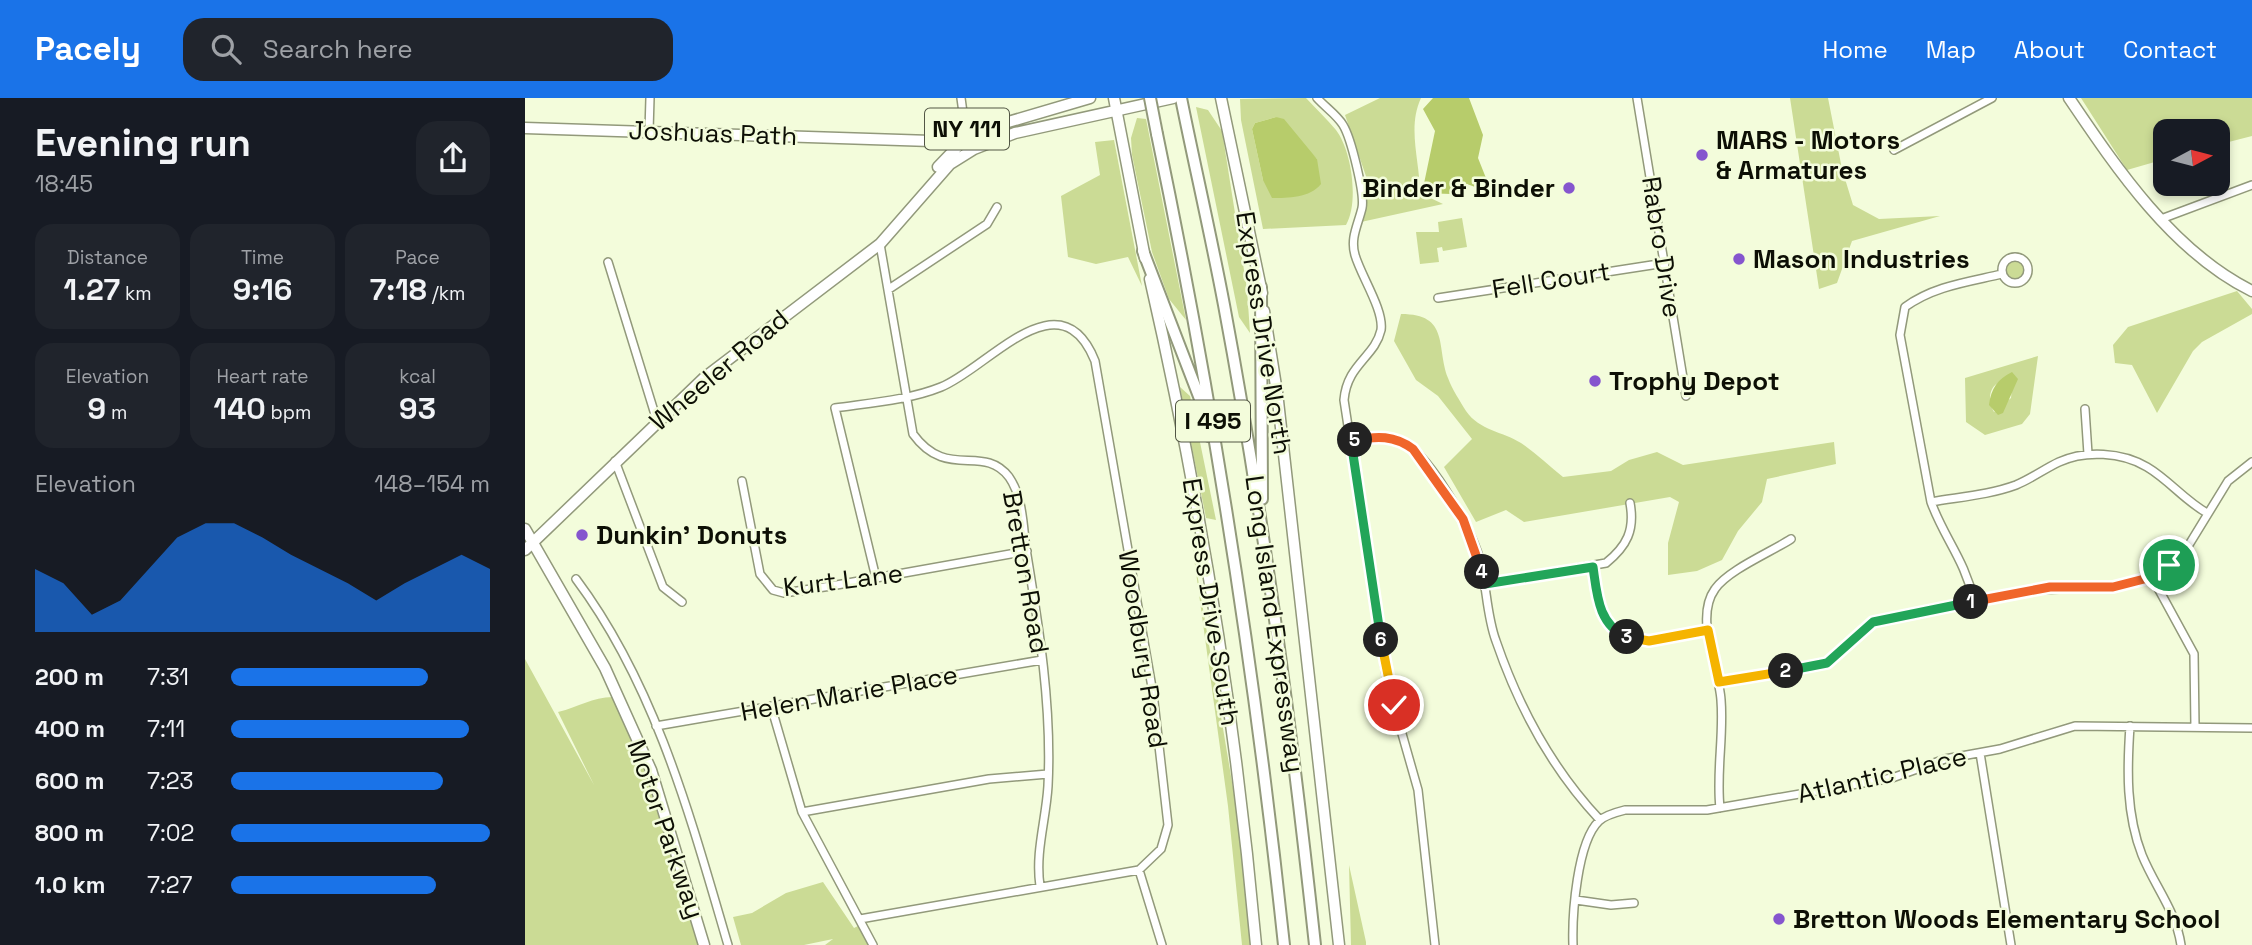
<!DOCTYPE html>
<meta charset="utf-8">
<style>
body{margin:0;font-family:"Space Grotesk",sans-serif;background:#20242c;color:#f1f3f6;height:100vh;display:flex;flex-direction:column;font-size:26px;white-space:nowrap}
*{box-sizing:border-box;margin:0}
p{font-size:23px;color:#9ea1a6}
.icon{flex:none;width:38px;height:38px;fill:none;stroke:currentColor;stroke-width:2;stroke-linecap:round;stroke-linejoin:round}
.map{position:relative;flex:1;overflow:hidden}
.sheet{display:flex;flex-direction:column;background:#171b24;width:525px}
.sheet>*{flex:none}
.needle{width:46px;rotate:83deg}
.controls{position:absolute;left:1628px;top:21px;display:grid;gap:14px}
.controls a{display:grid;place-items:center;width:77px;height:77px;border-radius:14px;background:#171b24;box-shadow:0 4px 10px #0003;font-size:35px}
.pin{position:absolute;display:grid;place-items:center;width:60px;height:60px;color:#fff;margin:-30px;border:4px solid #fff;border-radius:50%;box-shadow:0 2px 7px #0007}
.km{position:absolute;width:35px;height:35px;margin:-18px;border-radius:50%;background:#222;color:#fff;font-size:19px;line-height:35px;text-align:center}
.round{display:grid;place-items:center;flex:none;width:74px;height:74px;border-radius:21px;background:#20242c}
.summary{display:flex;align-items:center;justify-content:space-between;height:119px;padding:0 35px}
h1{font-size:38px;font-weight:600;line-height:52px}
.metrics{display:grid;grid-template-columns:repeat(3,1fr);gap:10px;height:119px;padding:7px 35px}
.metrics div{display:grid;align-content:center;border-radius:18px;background:#20242c;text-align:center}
.metrics b{font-size:30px;font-weight:600}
.metrics small{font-size:19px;font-weight:400}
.metrics p{font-size:19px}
.chart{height:196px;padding:14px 35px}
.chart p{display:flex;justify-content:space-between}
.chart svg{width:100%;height:126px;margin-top:7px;fill:#1a73e8;opacity:.7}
ul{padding:0 35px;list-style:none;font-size:23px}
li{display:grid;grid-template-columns:112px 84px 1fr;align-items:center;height:52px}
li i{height:18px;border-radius:9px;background:#1a73e8}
header{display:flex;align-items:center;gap:42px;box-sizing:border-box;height:98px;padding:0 35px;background:#1a73e8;color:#fff}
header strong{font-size:33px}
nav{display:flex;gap:38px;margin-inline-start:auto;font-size:24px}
.search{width:490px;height:63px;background:#20242c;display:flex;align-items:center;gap:18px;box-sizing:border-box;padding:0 24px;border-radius:21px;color:#9ea1a6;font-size:26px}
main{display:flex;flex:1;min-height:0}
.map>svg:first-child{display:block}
.green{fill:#cbdb95;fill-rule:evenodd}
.water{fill:#b7cc6b}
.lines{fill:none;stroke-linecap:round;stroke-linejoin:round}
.minor-casing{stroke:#92997b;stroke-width:10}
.major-casing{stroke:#92997b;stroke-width:13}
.highway-casing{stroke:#92997b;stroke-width:14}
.minor{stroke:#fff;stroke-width:7}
.major{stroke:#fff;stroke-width:10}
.highway{stroke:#fff;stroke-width:10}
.highway-bridge-casing{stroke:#92997b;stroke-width:14;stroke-linecap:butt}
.highway-bridge{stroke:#fff;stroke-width:10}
.split-1-casing{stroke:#fff;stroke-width:14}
.split-2-casing{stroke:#fff;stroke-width:14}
.split-3-casing{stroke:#fff;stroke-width:14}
.split-4-casing{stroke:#fff;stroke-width:14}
.split-5-casing{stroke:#fff;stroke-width:14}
.split-6-casing{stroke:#fff;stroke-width:14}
.split-7-casing{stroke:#fff;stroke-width:14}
.split-1{stroke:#f0652b;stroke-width:9}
.split-2{stroke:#22a559;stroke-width:9}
.split-3{stroke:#f5b400;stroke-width:9}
.split-4{stroke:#22a559;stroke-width:9}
.split-5{stroke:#f0652b;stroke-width:9}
.split-6{stroke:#22a559;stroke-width:9}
.split-7{stroke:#f5b400;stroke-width:9}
.poi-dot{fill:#8555ce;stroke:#f3fcdb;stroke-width:2.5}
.labels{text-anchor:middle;stroke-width:5;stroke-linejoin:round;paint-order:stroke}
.shield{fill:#f3fcdb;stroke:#525645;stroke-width:2}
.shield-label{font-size:24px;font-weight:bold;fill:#0d0f05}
.street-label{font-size:26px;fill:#0d0f05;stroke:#f3fcdb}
.poi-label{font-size:26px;font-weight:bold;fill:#0d0f05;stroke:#f3fcdb;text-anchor:start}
</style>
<header>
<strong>Pacely</strong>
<div class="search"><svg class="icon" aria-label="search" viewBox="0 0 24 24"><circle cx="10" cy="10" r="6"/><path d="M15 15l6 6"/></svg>Search here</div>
<nav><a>Home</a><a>Map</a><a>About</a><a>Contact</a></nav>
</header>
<main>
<section class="sheet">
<div class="summary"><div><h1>Evening run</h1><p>18:45</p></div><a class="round"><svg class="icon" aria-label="share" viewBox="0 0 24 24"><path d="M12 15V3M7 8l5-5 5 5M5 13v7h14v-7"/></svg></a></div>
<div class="metrics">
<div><p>Distance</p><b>1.27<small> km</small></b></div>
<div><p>Time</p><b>9:16</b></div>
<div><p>Pace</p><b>7:18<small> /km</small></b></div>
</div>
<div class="metrics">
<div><p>Elevation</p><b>9<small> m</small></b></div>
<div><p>Heart rate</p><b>140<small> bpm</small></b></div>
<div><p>kcal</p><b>93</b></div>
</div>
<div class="chart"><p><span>Elevation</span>148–154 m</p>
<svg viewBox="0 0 160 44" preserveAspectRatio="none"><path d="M0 44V22L10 27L20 38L30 33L40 22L50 11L60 6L70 6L80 11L90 17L100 22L110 27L120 33L130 27L140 22L150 17L160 22V44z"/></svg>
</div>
<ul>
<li><b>200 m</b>7:31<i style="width:76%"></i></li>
<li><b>400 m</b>7:11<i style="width:92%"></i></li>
<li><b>600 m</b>7:23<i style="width:82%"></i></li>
<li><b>800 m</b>7:02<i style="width:100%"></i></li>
<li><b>1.0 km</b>7:27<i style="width:79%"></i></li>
</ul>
</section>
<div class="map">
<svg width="1727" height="847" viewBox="0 0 1727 847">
<rect width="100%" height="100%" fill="#f3fcdb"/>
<path class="green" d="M 781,0 C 791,11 802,21 811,32 C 827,53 834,105 821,127 L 738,131 L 716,22 L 715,1 ZM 751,19 L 792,61 L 738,82 L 727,31 L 730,25 Z
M 855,0 L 896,0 C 882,30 895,63 895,95 L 918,106 L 836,124 L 844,87 L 820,17 Z
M 1265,0 L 1303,0 L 1317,71 L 1328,107 L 1354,121 L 1415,118 L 1327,143 L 1312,185 L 1294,191 Z
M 1556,0 L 1727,0 L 1727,38 L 1692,47 L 1692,33 L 1640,33 L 1640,61 L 1602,72 Z
M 671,9 L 683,12 L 697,33 L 722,191 L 725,235 L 714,219 Z
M 612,20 L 621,21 L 661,222 L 644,201 L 627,154 L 607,57 L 606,40 Z
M 589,42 L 617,188 L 603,159 L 571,166 L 543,159 L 536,98 L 575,77 L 570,44 Z
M 937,120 L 942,149 L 918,153 L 917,149 L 912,150 L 914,164 L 895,166 L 891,134 L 914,134 L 913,124 Z
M1479 172a11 11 0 1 1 22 0a11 11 0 1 1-22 0Z
M 1712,193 L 1727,211 L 1727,216 L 1677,244 L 1668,253 L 1632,315 L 1607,267 L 1590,265 L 1588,247 L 1603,229 Z
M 876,216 C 925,216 911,249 923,280 C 927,291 935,303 941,313 C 955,333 977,333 996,345 C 1011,355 1024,368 1038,379 L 1086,373 L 1104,362 L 1132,354 L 1158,367 L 1309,344 L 1311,366 L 1242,381 L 1237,404 L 1213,433 L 1197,462 L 1172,473 L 1143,477 L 1143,445 L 1154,404 L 1145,399 L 999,424 L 981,412 L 951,424 L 919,369 L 947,341 L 913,298 L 891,282 L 869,243 Z
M 1513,258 L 1505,316 L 1497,326 L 1460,337 L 1441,324 L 1440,280 ZM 1475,284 L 1487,289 L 1486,300 L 1469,314 C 1463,304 1463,289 1475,284 Z
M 655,289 L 665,298 L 669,315 L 691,422 L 681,420 Z
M 667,445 L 714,726 L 726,847 L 717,847 L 703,708 Z
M 0,561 L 69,687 L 33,614 C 54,609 67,599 88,599 L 120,674 L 174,847 L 0,847 Z
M 824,767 L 841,844 L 841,847 L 826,847 Z
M 298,784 L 329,830 L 333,828 L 343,847 L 300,847 L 308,841 L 279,847 L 216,847 L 208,819 L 227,815 L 261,795 Z"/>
<path class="water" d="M 908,0 L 944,0 L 958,37 L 953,60 L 961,80 L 951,84 L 953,90 L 939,85 L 926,96 L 897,95 L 910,33 L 898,11 Z
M 751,19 L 759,21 L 792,61 L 796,86 C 785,100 763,100 747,100 L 738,82 L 727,31 L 730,25 Z
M 1487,274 L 1493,281 L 1478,315 L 1473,317 L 1464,307 C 1466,290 1473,281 1487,274 Z"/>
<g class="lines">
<defs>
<path id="minor" d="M 436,0 L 439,22 L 448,26
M 792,0 C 800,9 812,17 818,27 C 826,40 840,96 837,110 C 833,127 825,140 830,157 C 836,178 859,212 856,232 C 850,259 822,266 819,302 L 862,583 L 893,692 L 910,847
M 1112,0 L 1161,298
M 124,33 L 125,0
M 1369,52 L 1467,0
M 1636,121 L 1727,87
M 355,146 L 388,336 C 422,383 458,345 484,379 C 498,399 498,428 501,451 C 514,529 527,609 523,688 C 521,722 510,754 515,788
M1477 172a13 13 0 1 1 26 0a13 13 0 1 1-26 0Z
M 83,164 L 132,323
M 364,191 L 462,126 L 472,109
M 913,200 L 1140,165
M 1560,311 L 1563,356
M 826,343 C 842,340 858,336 874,342 C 902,352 946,430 954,459 C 962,486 961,516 971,543 C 994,610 1026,670 1075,722
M 90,363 L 138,489 L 157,504
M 217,383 L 235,476 L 248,492 L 259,495 L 306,488 L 502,453
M 1406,404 C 1434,399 1464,397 1491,387 C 1506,381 1519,371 1534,364 C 1560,352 1597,354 1622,369 C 1644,382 1659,402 1682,415
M 1068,469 C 1070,483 1070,499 1075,512 C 1095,557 1147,539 1183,532
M 1627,479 L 1669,556 L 1670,629
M 51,481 C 131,588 166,721 203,847
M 960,486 L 1081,465 C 1102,448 1110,432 1105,405
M 1449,503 C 1440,462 1419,440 1406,404 L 1375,237 L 1380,209 C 1409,188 1443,184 1477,176
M 1194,584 L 1302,565 C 1320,554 1329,535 1348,524 L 1506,492 L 1588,489 L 1627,479 L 1662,450 L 1703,383 L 1727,364
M 246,608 L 277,714 L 348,847
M 131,628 L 517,562
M 1605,628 C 1602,672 1601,716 1617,757 C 1630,789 1651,813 1656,847
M 1455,655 L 1486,847
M 1195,710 C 1191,674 1199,638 1196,602 C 1194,570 1169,520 1190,491 C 1203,472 1246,454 1266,441
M 277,714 L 464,681 L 523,676
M 614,772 L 637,847
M 1051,802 L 1086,807 L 1109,805
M 335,821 L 614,772 L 636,751 L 643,727 L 628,595 L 570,263 C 535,176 462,271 416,289 C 384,302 344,305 310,310 L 351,480
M 1048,847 C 1047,817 1052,744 1074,723 C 1080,717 1092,714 1100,712 L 1182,712 L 1367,680 L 1420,661 L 1475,651 L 1550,628 L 1727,630"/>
<path id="major" d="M 589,0 L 620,160
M 696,0 L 737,195
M 1544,0 C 1592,71 1648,154 1727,193
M 0,30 L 437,44 L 466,39
M 412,38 L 465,24
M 413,69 L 437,44 L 466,29 L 565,0
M 625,181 C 675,400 711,624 731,847
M 739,213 L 752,294 L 814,847
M 0,431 L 80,570 L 126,672 L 179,847
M 0,452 L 179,280 L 355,146 L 425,66 L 449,51 L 490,35 L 648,0"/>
<path id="highway" d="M 656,0 C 670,69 686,138 699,207 C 739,420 767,633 790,847
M 632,36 C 688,305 730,574 759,847
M 618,153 L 675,301 L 684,338
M 736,189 L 737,401"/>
</defs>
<use href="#minor" class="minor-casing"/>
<use href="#major" class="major-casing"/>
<use href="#highway" class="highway-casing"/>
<use href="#minor" class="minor"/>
<use href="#major" class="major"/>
<use href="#highway" class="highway"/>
<defs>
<path id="highway-bridge" d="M 625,0 L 632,36"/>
</defs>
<use href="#highway-bridge" class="highway-bridge-casing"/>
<use href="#highway-bridge" class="highway-bridge"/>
</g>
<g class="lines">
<defs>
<path id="split-1" d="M 1446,504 L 1525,489 L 1588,489 L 1627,479 L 1644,467"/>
<path id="split-2" d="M 1261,573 L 1302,565 L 1348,524 L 1446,504"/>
<path id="split-3" d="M 1102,539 L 1124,543 L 1183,532 L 1194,584 L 1261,573"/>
<path id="split-4" d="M 957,474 L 960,486 L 1068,469 C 1072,496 1073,527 1102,539"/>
<path id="split-5" d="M 830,342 C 852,338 869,337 888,351 L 938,421 L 957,474"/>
<path id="split-6" d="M 830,342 L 826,343 L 856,542"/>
<path id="split-7" d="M 856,542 L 869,607"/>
</defs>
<use href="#split-1" class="split-1-casing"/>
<use href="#split-2" class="split-2-casing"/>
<use href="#split-3" class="split-3-casing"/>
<use href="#split-4" class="split-4-casing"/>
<use href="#split-5" class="split-5-casing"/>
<use href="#split-6" class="split-6-casing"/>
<use href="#split-7" class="split-7-casing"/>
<use href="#split-1" class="split-1"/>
<use href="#split-2" class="split-2"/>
<use href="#split-3" class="split-3"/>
<use href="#split-4" class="split-4"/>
<use href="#split-5" class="split-5"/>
<use href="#split-6" class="split-6"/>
<use href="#split-7" class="split-7"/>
</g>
<g class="poi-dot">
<circle cx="1177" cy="57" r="7"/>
<circle cx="1044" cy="90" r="7"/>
<circle cx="1214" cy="161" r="7"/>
<circle cx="1070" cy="283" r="7"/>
<circle cx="57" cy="437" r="7"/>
<circle cx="1254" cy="821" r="7"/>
</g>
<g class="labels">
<g class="shield">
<rect x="400" y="10.5" width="84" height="41" rx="5"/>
<rect x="651" y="302.5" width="74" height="41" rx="5"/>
</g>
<g class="shield-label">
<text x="442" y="39">NY 111</text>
<text x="688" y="331">I 495</text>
</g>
<g class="street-label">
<text transform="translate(188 35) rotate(2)" y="9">Joshuas Path</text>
<text transform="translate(1137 149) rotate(81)" y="9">Rabro Drive</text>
<text transform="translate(1026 182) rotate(-9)" y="9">Fell Court</text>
<text transform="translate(739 235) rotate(81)" y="9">Express Drive North</text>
<text transform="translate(194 272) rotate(-40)" y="9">Wheeler Road</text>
<text transform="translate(501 474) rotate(80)" y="9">Bretton Road</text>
<text transform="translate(318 482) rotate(-7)" y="9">Kurt Lane</text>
<text transform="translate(686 504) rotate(81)" y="9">Express Drive South</text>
<text transform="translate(750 526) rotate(82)" y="9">Long Island Expressway</text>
<text transform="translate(618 551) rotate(81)" y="9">Woodbury Road</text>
<text transform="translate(324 595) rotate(-10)" y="9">Helen Marie Place</text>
<text transform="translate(1357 677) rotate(-13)" y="9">Atlantic Place</text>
<text transform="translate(141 731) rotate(71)" y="9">Motor Parkway</text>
</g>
<g class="poi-label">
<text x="1191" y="51">MARS - Motors<tspan x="1191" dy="30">&amp; Armatures</tspan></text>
<text x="1030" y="99" text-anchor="end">Binder &amp; Binder</text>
<text x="1228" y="170">Mason Industries</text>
<text x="1084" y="292">Trophy Depot</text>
<text x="71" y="446">Dunkin' Donuts</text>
<text x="1268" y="830">Bretton Woods Elementary School</text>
</g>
</g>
</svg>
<div class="controls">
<a><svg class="needle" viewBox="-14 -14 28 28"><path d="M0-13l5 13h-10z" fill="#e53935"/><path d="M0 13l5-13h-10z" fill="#9ea1a6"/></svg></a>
</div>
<div class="pin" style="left:1644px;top:467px;background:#1e9e55"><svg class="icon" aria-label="arrive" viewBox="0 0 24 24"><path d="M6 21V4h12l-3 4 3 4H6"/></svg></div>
<div class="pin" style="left:869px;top:607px;background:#d93025"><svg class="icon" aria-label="check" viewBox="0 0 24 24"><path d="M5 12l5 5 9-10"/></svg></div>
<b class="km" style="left:1446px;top:504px">1</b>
<b class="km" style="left:1261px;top:573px">2</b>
<b class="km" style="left:1102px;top:539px">3</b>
<b class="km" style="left:957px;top:474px">4</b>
<b class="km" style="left:830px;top:342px">5</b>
<b class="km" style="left:856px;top:542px">6</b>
</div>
</main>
